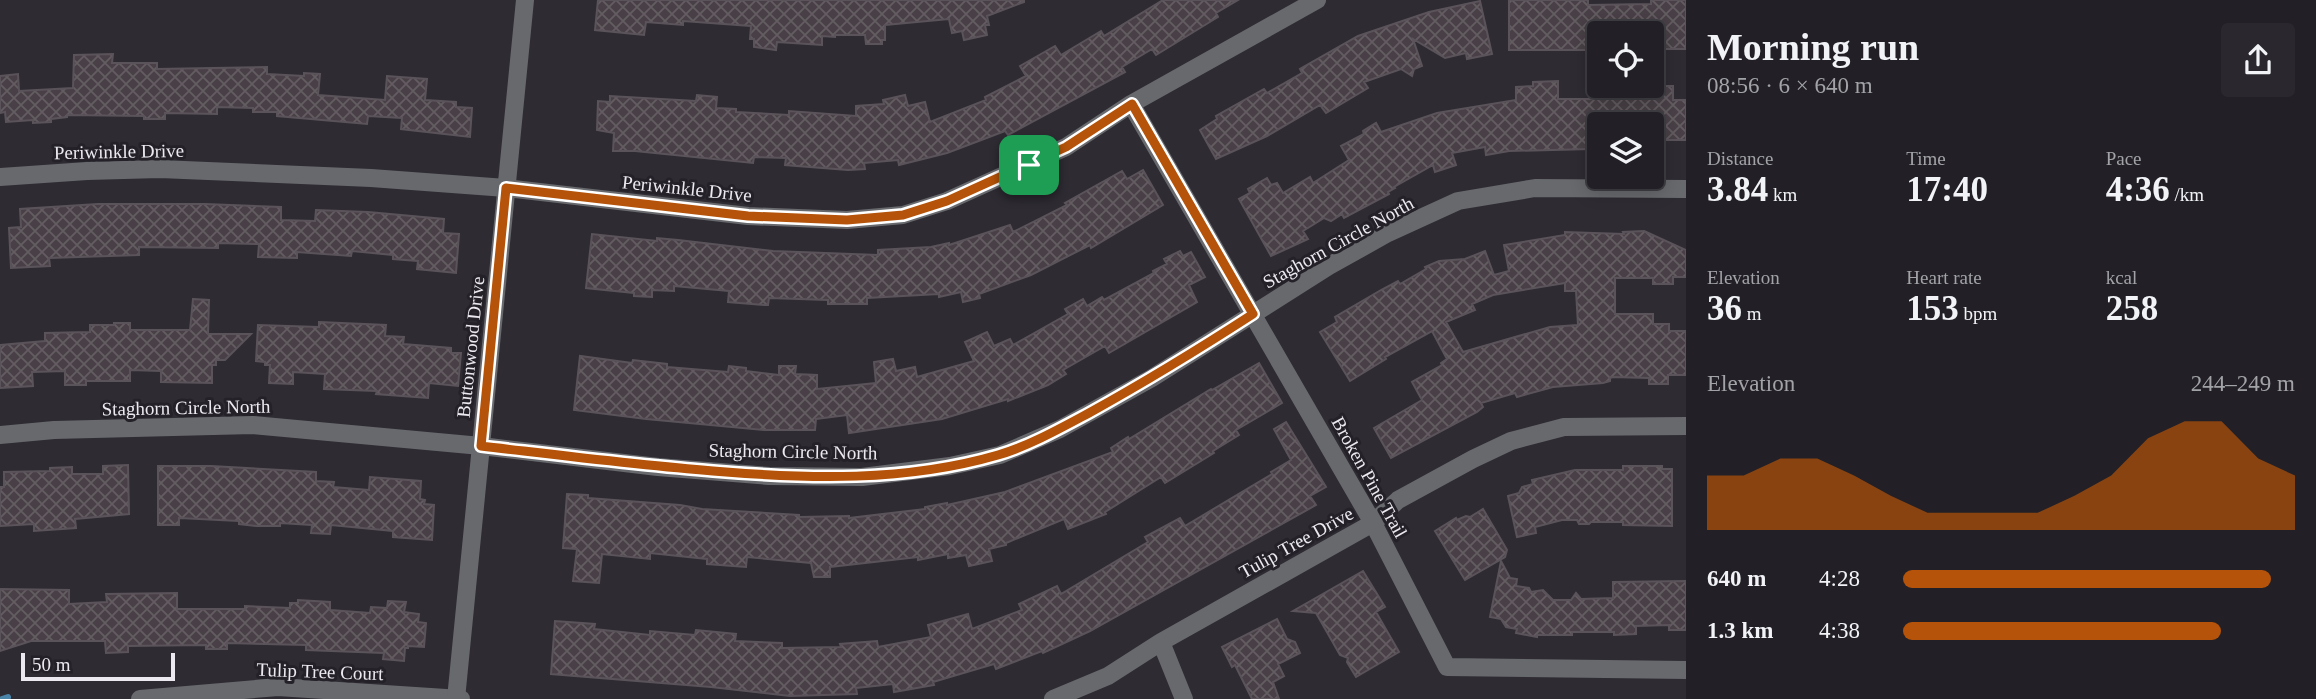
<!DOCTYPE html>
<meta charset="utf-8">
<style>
body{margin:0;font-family:Georgia,serif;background:#2a282e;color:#f1f3f6;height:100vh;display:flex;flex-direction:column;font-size:26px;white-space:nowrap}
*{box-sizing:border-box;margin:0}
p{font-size:23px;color:#a2a3a7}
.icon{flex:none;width:38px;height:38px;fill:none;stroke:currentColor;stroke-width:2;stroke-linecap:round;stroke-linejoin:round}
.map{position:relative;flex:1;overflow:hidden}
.side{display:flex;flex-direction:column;background:#222026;width:630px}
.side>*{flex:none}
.tools{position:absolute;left:1587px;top:21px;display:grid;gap:14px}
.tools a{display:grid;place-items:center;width:77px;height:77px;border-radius:7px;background:#222026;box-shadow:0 4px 18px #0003,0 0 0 2px #3f3e43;font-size:35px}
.scale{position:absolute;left:21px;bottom:18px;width:154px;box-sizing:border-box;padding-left:7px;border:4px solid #eceaf0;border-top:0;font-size:19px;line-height:24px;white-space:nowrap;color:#eceaf0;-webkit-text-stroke:5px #242129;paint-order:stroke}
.pin{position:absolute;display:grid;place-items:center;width:60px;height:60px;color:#fff;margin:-30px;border-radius:14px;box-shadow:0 4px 10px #0006}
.round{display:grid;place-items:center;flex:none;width:74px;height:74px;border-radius:7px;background:#2a282e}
.summary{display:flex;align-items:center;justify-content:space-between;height:119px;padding:0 21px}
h1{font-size:38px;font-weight:700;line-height:52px}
.metrics{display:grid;grid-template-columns:repeat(3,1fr);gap:10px;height:119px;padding:7px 21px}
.metrics div{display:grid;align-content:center}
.metrics b{font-size:35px;font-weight:700}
.metrics small{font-size:19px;font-weight:400}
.metrics p{font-size:19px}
.chart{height:196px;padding:14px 21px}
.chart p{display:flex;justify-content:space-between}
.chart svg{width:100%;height:126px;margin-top:7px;fill:#b45309;opacity:.7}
ul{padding:0 21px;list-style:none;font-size:23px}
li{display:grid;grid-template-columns:112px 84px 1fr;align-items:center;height:52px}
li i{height:18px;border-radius:9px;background:#b45309}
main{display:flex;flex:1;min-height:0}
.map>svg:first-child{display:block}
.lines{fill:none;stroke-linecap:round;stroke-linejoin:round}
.stream{stroke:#4a85a9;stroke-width:6}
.building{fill:url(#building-cross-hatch);stroke:#5b535a;stroke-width:2;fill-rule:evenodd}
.minor{stroke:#67696d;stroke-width:18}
.tertiary{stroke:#67696d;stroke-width:18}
.route-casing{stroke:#fff;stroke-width:14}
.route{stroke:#b45309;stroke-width:9}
.labels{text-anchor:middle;stroke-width:6;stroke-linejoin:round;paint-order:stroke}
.street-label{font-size:19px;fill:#eceaf0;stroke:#242129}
</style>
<main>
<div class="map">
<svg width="1686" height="699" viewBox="0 0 1686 699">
<defs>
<pattern id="building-cross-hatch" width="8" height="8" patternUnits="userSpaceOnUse" patternTransform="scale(1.75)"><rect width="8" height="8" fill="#484046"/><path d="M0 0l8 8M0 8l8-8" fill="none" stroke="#635c61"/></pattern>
</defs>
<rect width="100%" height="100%" fill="#2e2b33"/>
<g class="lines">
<path class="stream" d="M 2,699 L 8,697"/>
</g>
<path class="building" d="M 598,0 L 1024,0 L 1024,2 L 987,16 L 989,25 L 985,25 L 987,35 L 964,40 L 962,31 L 952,33 L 949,19 L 885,25 L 885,40 L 882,40 L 882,44 L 866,44 L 865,35 L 835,35 L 835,37 L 822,36 L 822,45 L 777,42 L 776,50 L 754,47 L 754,39 L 750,39 L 751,26 L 683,21 L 683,25 L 646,22 L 644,35 L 595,30 Z
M 1163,0 L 1238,0 L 1216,13 L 1218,17 L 1156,55 L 1152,49 L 1122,67 L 1125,72 L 1008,135 L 1005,131 L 947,153 L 899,165 L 898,160 L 864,163 L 865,169 L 848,170 L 785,165 L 786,158 L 754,157 L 753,163 L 635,151 L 613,151 L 614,133 L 597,130 L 598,101 L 610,102 L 610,96 L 696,101 L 697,95 L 717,97 L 716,108 L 736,109 L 736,112 L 789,115 L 789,111 L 856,116 L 856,106 L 884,104 L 883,100 L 905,95 L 908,106 L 925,102 L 930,122 L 986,100 L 985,97 L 1026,76 L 1020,66 L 1055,46 L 1061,55 L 1101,31 L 1104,36 Z
M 1509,0 L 1588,0 L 1588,5 L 1651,4 L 1651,0 L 1686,0 L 1686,49 L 1652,49 L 1652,33 L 1600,33 L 1600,50 L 1509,50 Z
M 1480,1 L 1492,54 L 1467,59 L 1466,53 L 1445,58 L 1413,39 L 1422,66 L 1414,69 L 1412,76 L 1401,69 L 1364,82 L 1368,88 L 1326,113 L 1320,105 L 1267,136 L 1216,159 L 1200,130 L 1217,119 L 1216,116 L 1264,89 L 1267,93 L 1302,73 L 1300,69 L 1358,36 L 1429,12 Z
M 113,54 L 112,63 L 157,63 L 157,69 L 267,67 L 267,74 L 304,76 L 304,73 L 320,74 L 318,95 L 385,100 L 387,76 L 427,79 L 425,100 L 456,102 L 456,107 L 472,108 L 470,137 L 401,129 L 402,118 L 368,116 L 367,124 L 277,116 L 277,112 L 253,112 L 253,108 L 217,107 L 217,114 L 165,113 L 165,119 L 144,119 L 144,116 L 67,115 L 67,117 L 51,119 L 51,122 L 33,123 L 33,120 L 6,122 L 5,112 L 0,113 L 0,76 L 18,74 L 19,91 L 73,88 L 74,55 Z
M 1558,81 L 1558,99 L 1596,99 L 1596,86 L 1617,86 L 1617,98 L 1653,98 L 1653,86 L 1673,86 L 1673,100 L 1686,100 L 1686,140 L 1652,140 L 1652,124 L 1600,124 L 1600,140 L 1590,140 L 1590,149 L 1509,151 L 1486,155 L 1485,147 L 1452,153 L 1456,165 L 1435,172 L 1433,165 L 1394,187 L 1395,188 L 1388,192 L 1389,194 L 1344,218 L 1342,214 L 1331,221 L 1324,218 L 1303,231 L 1308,239 L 1271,256 L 1239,199 L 1250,193 L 1248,189 L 1267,178 L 1271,185 L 1277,183 L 1283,193 L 1310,177 L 1313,183 L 1349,160 L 1341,146 L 1364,134 L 1363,131 L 1376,123 L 1381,132 L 1437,113 L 1516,100 L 1516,87 L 1533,86 L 1533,82 Z
M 1143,170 L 1163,205 L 1091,248 L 1090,245 L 1031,275 L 979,294 L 980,298 L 963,302 L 961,292 L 939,297 L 939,294 L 867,298 L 867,304 L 828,304 L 828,300 L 769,298 L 768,305 L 764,305 L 728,302 L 729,291 L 674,286 L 674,291 L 652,290 L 652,297 L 634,296 L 634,293 L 586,288 L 592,234 L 657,241 L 657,238 L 678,240 L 773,251 L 878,255 L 878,250 L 931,247 L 949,243 L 949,245 L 1010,225 L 1013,232 L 1067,205 L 1065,203 L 1122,171 L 1127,179 Z
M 98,204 L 205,204 L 281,207 L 281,220 L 315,221 L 316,210 L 368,212 L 444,219 L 443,233 L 459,234 L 456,273 L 417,269 L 418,261 L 393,259 L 393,255 L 352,251 L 351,256 L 297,252 L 297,258 L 258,257 L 259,244 L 218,243 L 218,248 L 139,247 L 139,255 L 49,258 L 50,266 L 11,268 L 9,228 L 21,227 L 20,209 Z
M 1644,231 L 1686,250 L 1686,277 L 1673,277 L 1673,284 L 1653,284 L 1653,278 L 1615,278 L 1615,314 L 1653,314 L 1653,324 L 1669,324 L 1669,331 L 1686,331 L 1686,375 L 1668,375 L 1668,384 L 1649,384 L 1649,378 L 1613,377 L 1610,378 L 1610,381 L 1603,383 L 1553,387 L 1517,397 L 1515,393 L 1481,403 L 1483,407 L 1477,412 L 1391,458 L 1374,428 L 1422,400 L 1412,382 L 1442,365 L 1441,363 L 1447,359 L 1432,331 L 1385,357 L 1386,359 L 1350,381 L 1320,332 L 1337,322 L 1335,317 L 1381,290 L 1398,281 L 1400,284 L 1426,269 L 1425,267 L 1439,261 L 1465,259 L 1485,251 L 1494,275 L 1509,271 L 1504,245 L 1565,235 L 1565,232 L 1624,234 L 1623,232 ZM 1565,283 L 1565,291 L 1576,291 L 1578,325 L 1550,327 L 1463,352 L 1446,322 L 1475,310 L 1472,304 L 1493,295 Z
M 1180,251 L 1183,256 L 1191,252 L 1205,277 L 1189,285 L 1197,302 L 1109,353 L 1105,346 L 1063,370 L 1066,374 L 1048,385 L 1008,401 L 1008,399 L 942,419 L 849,433 L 847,415 L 816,419 L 815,430 L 764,430 L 646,419 L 574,410 L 580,356 L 632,363 L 633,360 L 667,364 L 667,367 L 728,372 L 729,366 L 746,368 L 746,371 L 779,375 L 779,366 L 796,366 L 795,374 L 817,375 L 817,389 L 876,383 L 874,362 L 893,359 L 896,371 L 915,367 L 917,377 L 974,361 L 965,342 L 987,332 L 994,346 L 1010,339 L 1013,345 L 1068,314 L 1065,309 L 1083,299 L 1087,306 L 1102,297 L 1104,300 L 1154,273 L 1153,271 L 1167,264 L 1164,259 Z
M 193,299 L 209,300 L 208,334 L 251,334 L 225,360 L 216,360 L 216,365 L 212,365 L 212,383 L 161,382 L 161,371 L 130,370 L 130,381 L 86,381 L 86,385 L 65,385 L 65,371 L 32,372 L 33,386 L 0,388 L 0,345 L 45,341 L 45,333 L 90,332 L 90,325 L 114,325 L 114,323 L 130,323 L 130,330 L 190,330 Z
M 319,322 L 386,325 L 385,336 L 404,337 L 403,344 L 451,348 L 451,353 L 461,353 L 458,386 L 429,383 L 428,398 L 376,394 L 377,391 L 324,389 L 325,374 L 293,372 L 293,384 L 269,383 L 270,365 L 265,365 L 265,362 L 256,361 L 258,325 L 319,327 Z
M 1259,363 L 1282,403 L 1236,430 L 1239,435 L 1213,451 L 1214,453 L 1165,483 L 1161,477 L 1105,512 L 1106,514 L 1068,529 L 1064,519 L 1006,543 L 1006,545 L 989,549 L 992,561 L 969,566 L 966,555 L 948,558 L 948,554 L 918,560 L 918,557 L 830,567 L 830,577 L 814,577 L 811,563 L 747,557 L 746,567 L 707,564 L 707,559 L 650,553 L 650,559 L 602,554 L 599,583 L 573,581 L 577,549 L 563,548 L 567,494 L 588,495 L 588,498 L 680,505 L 702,509 L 799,515 L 799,517 L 849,516 L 849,518 L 925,509 L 925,507 L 947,503 L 947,505 L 1005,492 L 1113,452 L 1111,448 L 1128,437 L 1129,439 L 1211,389 L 1212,390 Z
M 1286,422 L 1326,487 L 1310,496 L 1316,505 L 1090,631 L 1043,653 L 1042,651 L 996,669 L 994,664 L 933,682 L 934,685 L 894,692 L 893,684 L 856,688 L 857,694 L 790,696 L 711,687 L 551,674 L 555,621 L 595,624 L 594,629 L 650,635 L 650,631 L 695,635 L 696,630 L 736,634 L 735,641 L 782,643 L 782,648 L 841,647 L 840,644 L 877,641 L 878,647 L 931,637 L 928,625 L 968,614 L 972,629 L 1022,610 L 1019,604 L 1057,586 L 1061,594 L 1148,542 L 1145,537 L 1180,518 L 1185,526 L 1272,474 L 1271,472 L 1291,460 L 1274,429 Z
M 128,465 L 129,514 L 75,519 L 76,528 L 34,531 L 34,524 L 0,526 L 0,487 L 4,487 L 4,472 L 50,471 L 50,468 L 72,467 L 72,474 L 103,474 L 103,466 Z
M 158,466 L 211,466 L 316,472 L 316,481 L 334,482 L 333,487 L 369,490 L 370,477 L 421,481 L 420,499 L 425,500 L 424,504 L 434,505 L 432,540 L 393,537 L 393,531 L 331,525 L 330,534 L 311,533 L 312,525 L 280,523 L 280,526 L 257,526 L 239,524 L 239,521 L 179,518 L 179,525 L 158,525 Z
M 1623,466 L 1662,466 L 1662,469 L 1672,469 L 1672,526 L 1623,525 L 1623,522 L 1591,522 L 1589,524 L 1579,524 L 1577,520 L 1562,520 L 1535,527 L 1536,533 L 1517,537 L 1508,496 L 1519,493 L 1522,487 L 1533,484 L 1532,480 L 1575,470 L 1623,470 Z
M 1483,509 L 1507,550 L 1505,557 L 1465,580 L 1435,531 L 1456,518 L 1457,520 L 1466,516 L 1470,517 Z
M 1501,561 L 1510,578 L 1517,579 L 1516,586 L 1529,588 L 1531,592 L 1543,590 L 1553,600 L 1571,600 L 1576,593 L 1581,599 L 1613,598 L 1613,582 L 1686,581 L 1686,630 L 1669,630 L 1669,625 L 1636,626 L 1636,634 L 1614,635 L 1614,632 L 1572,632 L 1572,635 L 1537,635 L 1537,637 L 1516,633 L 1517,629 L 1506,627 L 1501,619 L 1490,617 Z
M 1363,571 L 1385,607 L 1376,612 L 1399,652 L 1356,677 L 1347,662 L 1348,658 L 1340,655 L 1316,613 L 1293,611 Z
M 0,589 L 69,590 L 69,604 L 107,602 L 106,594 L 177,593 L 177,609 L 245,609 L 245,606 L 290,608 L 290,603 L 298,603 L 298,600 L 330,602 L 330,610 L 370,613 L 371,607 L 387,608 L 388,601 L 406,602 L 404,612 L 419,614 L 418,622 L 426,623 L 424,647 L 408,646 L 408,648 L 405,648 L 404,661 L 383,659 L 384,653 L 306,650 L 306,645 L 227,643 L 227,649 L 206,649 L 206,645 L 128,646 L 128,652 L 106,653 L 105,641 L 31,641 L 0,651 Z
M 1277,619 L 1287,639 L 1295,642 L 1300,653 L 1278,664 L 1284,676 L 1273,682 L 1279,699 L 1252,699 L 1235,665 L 1232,667 L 1222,647 Z"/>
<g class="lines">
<path class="minor" d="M 1131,104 L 1373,523 L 1447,667 L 1686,670
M 0,177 L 87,171 L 160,169 L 371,178 L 506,188 L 748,216 L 847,220 L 903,215 L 947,201 L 1066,147 L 1131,104 L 1317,0
M 0,435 L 54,430 L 253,425 L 481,446 L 658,467 L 769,476 L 862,477 L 950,466 L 1000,455 L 1060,429 L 1152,378 L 1329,266 L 1388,233 L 1458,201 L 1535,188 L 1686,189
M 1161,642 L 1184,699
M 140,699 L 278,687 L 461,699
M 1053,699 L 1108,676 L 1161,642 L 1373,523 L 1398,500 L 1473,459 L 1511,441 L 1564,427 L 1686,426"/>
<path class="tertiary" d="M 456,699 L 525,0"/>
</g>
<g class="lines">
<defs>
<path id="route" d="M 1132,104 L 1253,314 C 1199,349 1145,382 1089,413 C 1061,428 1029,446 998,455 C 905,482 808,479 713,471 C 636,465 558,455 481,446 L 506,188 L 748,216 L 847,220 L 903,215 L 947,201 L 1066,147 Z"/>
</defs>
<use href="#route" class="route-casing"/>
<use href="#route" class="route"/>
</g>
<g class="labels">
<g class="street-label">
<text transform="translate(119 151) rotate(-1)" y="7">Periwinkle Drive</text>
<text transform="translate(687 188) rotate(6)" y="7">Periwinkle Drive</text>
<text transform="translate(1338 242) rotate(-29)" y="7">Staghorn Circle North</text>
<text transform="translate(470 347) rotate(-84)" y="7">Buttonwood Drive</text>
<text transform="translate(186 407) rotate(-1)" y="7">Staghorn Circle North</text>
<text transform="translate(793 451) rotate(1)" y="7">Staghorn Circle North</text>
<text transform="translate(1370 477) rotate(61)" y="7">Broken Pine Trail</text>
<text transform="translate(1296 542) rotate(-29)" y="7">Tulip Tree Drive</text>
<text transform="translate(320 671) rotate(2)" y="7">Tulip Tree Court</text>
</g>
</g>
</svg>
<div class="tools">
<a><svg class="icon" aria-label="locate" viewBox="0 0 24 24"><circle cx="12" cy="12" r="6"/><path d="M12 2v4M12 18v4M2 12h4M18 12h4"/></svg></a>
<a><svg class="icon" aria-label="layers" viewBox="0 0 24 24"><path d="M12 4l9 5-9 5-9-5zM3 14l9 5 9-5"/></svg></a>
</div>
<div class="scale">50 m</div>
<div class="pin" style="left:1029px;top:165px;background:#1e9e55"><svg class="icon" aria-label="arrive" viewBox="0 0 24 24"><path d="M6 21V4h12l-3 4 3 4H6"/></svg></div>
</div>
<section class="side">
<div class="summary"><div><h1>Morning run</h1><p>08:56 · 6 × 640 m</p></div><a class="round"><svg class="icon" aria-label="share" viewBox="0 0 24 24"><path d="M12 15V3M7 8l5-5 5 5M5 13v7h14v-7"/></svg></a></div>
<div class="metrics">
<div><p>Distance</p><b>3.84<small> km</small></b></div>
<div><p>Time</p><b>17:40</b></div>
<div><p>Pace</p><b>4:36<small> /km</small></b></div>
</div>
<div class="metrics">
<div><p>Elevation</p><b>36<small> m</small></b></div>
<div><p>Heart rate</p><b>153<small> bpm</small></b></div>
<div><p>kcal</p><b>258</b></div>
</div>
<div class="chart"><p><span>Elevation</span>244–249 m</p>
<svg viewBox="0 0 160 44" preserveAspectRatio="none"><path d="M0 44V25L10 25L20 19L30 19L40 25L50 32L60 38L70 38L80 38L90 38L100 32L110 25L120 12L130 6L140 6L150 19L160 25V44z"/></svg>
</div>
<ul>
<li><b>640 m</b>4:28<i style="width:94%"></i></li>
<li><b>1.3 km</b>4:38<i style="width:81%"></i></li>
</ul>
</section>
</main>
